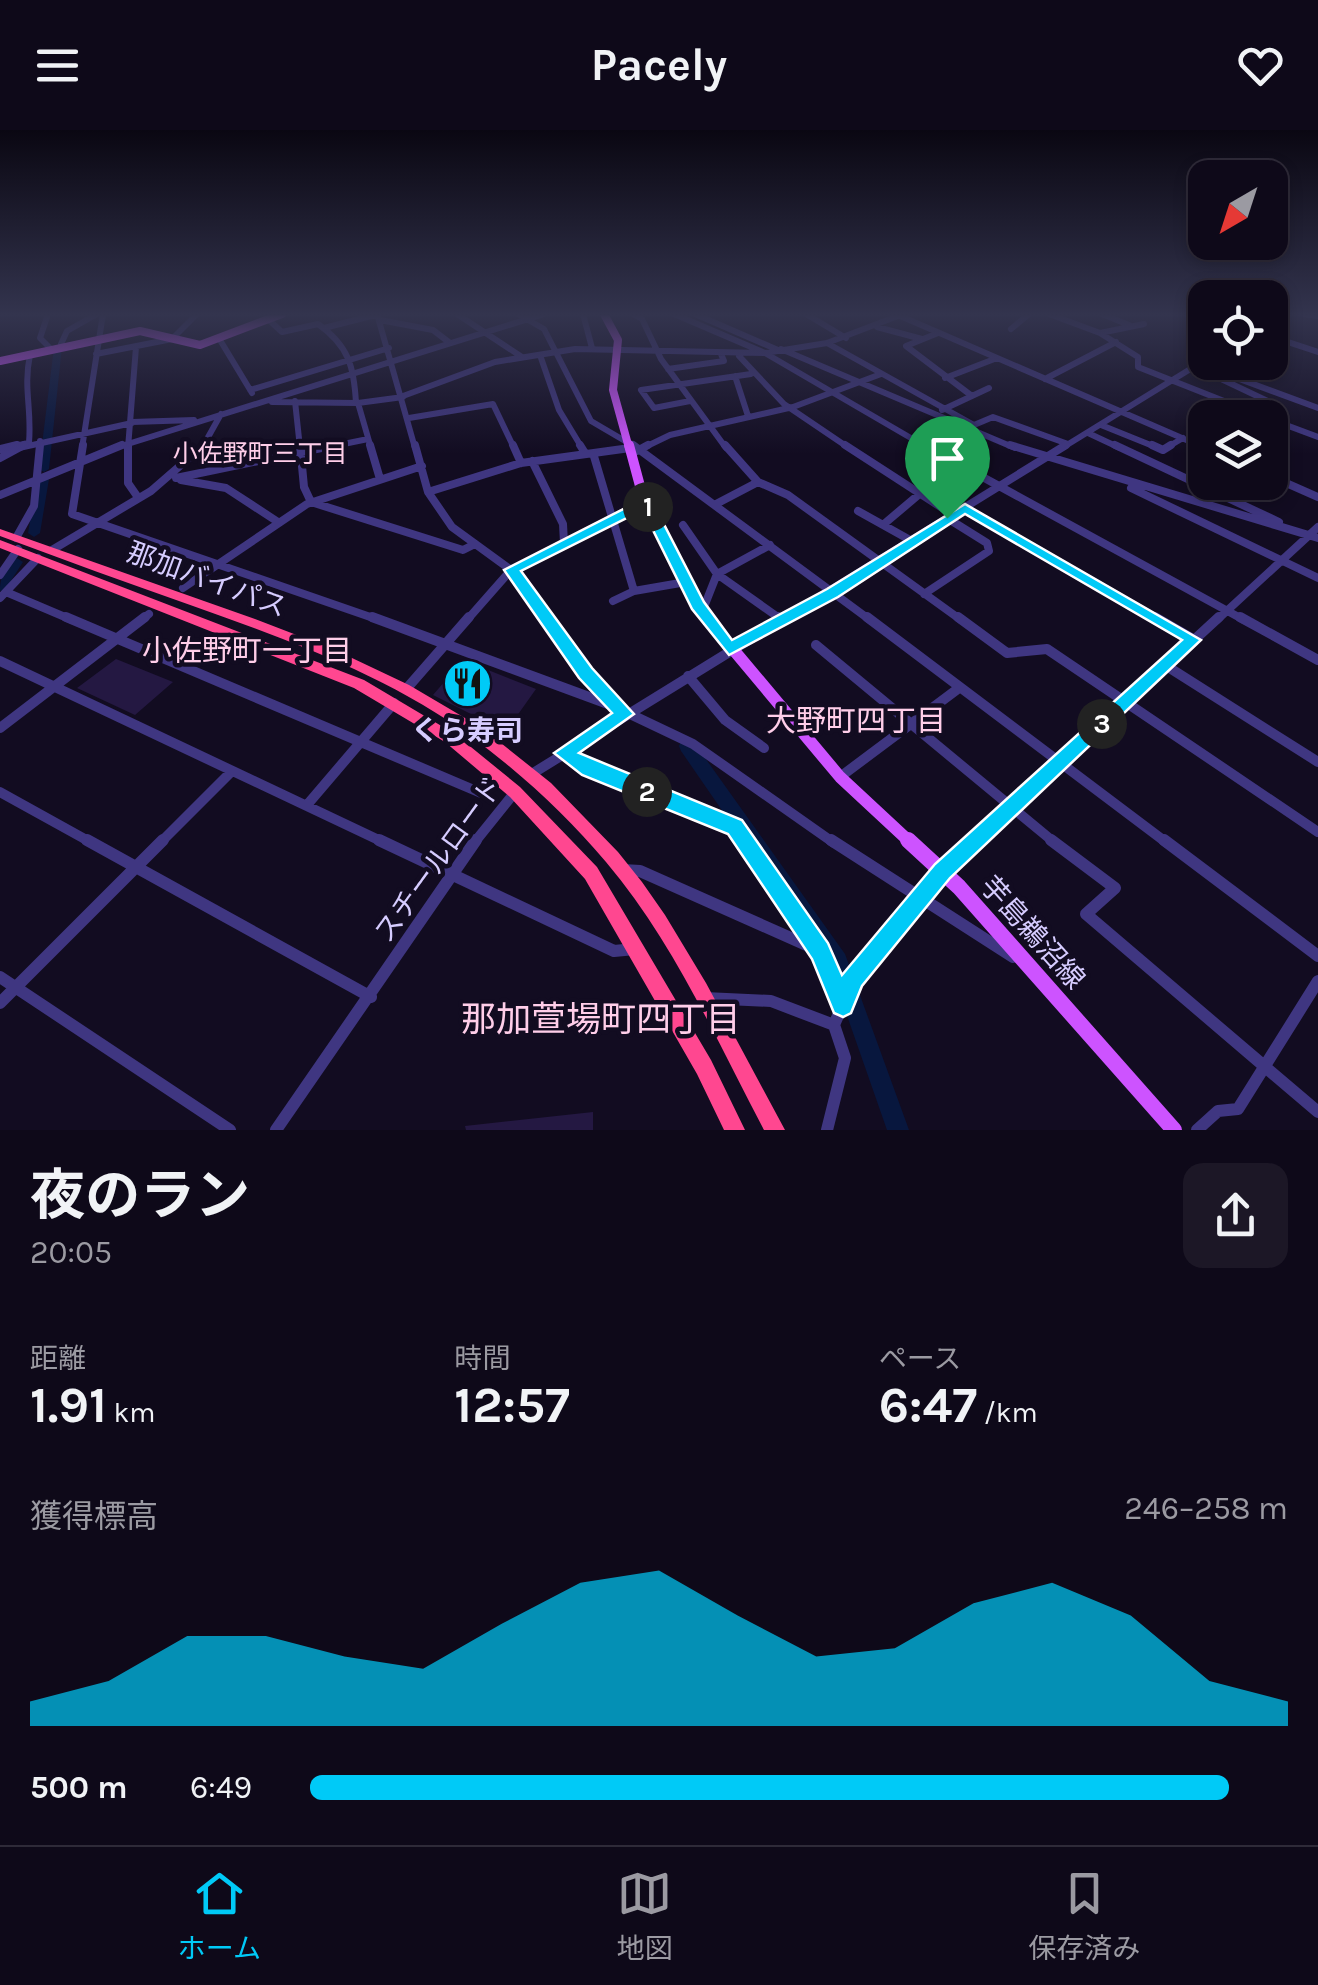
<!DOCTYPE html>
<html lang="ja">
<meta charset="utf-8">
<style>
body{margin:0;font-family:Karla,"Noto Sans JP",sans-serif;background:#1c1726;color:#f1f3f6;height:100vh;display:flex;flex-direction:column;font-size:38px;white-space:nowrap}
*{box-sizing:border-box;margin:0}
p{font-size:32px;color:#9b9aa2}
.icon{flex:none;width:55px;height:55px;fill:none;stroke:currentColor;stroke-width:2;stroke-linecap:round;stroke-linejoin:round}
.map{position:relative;height:1000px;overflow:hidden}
.details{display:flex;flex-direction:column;background:#0e0919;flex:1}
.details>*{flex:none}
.needle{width:65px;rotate:219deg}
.controls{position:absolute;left:1188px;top:30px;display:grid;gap:20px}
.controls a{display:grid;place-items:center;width:100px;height:100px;border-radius:20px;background:#0e0919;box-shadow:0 5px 15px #0003,0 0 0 2px #2e2a38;font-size:50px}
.pin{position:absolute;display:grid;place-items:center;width:85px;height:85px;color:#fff;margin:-102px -42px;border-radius:50% 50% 50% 0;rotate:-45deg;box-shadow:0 0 10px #0007}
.pin .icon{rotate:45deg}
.km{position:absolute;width:50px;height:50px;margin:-25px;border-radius:50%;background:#222;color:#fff;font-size:28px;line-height:50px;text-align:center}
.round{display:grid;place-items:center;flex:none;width:105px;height:105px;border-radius:20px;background:#1c1726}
.head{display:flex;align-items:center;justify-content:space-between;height:170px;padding:0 30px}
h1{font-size:55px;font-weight:700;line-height:75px}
.stats{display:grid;grid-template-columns:repeat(3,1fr);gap:15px;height:170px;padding:10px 30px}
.stats div{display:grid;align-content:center}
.stats b{font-size:50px;font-weight:700}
.stats small{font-size:28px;font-weight:400}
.stats p{font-size:28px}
.chart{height:280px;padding:20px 30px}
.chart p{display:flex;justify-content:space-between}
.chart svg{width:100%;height:180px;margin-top:10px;fill:#00caf7;opacity:.7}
ul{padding:0 30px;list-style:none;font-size:32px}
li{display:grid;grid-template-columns:160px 120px 1fr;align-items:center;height:75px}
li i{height:25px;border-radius:12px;background:#00caf7}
header{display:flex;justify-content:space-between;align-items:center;height:130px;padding:0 30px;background:#0e0919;font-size:45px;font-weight:700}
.tab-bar{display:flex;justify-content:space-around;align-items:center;height:140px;border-top:2px solid #2e2a38;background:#0e0919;font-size:28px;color:#9b9aa2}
.tab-bar a{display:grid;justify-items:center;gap:5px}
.tab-bar .current{color:#00caf7}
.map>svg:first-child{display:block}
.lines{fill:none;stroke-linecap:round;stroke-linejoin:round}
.river{fill:#08173e;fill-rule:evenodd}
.building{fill:#241842}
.minor-far3{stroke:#3f3681;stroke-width:6}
.minor-far2{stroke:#3f3681;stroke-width:8}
.minor-far1{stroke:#3f3681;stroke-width:10}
.minor{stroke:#3f3681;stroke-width:12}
.major-far3{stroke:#cd53ff;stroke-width:8}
.major-far2{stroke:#cd53ff;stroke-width:10}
.major-far1{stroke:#cd53ff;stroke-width:12}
.major{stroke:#cd53ff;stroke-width:16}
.highway{fill:#ff4790;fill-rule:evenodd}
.route{fill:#00caf7;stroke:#fff;stroke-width:2.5;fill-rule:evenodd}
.labels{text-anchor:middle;stroke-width:9;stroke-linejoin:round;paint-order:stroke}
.far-neighbourhood-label{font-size:25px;fill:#ffcee9;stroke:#120c21}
.street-label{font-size:28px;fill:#d6ccff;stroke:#120c21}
.poi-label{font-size:28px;font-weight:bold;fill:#d6ccff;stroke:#120c21}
.neighbourhood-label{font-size:30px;fill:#ffcee9;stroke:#120c21}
.near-neighbourhood-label{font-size:35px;fill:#ffcee9;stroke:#120c21}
</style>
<header><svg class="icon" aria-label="menu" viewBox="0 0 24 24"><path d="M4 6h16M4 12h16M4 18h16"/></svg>Pacely<svg class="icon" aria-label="heart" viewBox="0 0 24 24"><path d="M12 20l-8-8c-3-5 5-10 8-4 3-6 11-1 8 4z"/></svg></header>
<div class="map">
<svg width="1318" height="1000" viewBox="0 0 1318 1000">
<rect width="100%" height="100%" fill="#120c21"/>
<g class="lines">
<path class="river" d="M 58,214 L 62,217 L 49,339 L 44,342 L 39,339 L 54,217 Z
M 43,346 L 49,349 L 40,403 L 34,407 L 28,403 L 37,349 Z
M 17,428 L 23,432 L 5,460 L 0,461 C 0,448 4,434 17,428 Z
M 687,609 L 693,611 L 845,824 L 909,1000 L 887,1000 L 830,837 L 681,621 L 679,616 L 681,611 Z"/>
</g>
<path class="building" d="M 116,529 L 173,552 L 135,585 L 77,558 Z
M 463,530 L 536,559 L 502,607 L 471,584 L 433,565 Z
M 593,982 L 593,1000 L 466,1000 L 465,996 Z"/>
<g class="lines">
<path class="minor-far3" d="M 48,184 L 40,208 L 50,218
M 377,184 L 415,318
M 457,184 L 522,227
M 518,184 L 544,199 L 591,291 L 637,318
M 583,184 L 592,218
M 633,184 L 642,189 L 661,229 L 726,318
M 674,184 L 765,223 L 928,318
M 695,184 L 778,220
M 806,184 L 846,208
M 1049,184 L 1100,203 L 1138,227 L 1138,237 L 1267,288
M 1102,184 L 1129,195
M 1304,184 L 1318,186
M 898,185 L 1205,318
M 1270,187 L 1275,184
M 269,190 L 282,202 L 318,194 C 349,216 354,237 356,273
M 380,190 L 433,200 L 450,213
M 877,197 L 922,209
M 324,198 L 379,184
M 1011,199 L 1029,184
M 938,203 L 906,216 L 972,266
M 1100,203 L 1144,194
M 1270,206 L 1318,222
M 220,210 L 252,263
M 827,213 L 974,295 L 993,287 L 1068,314
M 61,214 L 67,201 L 97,184
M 781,219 L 1015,318
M 96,224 L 172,209 L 197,184
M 540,225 L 559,280 L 582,318
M 739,226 L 784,274 L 849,318
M 1199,234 L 1318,278
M 668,239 L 724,231 L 721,224
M 1224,243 L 1217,247 L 1276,275
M 735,246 L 748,286
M 945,248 L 997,228
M 1045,249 L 1116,212
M 250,260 L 389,218
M 403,266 L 495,232 L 575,219 L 765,223 L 827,213 L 903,184
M 295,271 L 300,318
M 690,271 L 654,278 L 641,260 L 751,244
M 272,272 L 358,273 L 403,267
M 358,273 L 371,318
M 942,280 L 989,258
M 409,288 L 493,274 L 514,318
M 1270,289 L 1318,307
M 132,292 L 194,290
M 1101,295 L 1158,318
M 1088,303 L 1120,318
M 5,318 L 29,313 C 32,278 23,258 30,225
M 19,318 L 132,293
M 40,318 L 40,311
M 82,318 L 103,184
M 115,318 L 544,184
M 128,318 L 136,217
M 202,318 L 221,284
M 324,318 L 368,309
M 643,318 L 670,305 L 793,277 L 881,244
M 1062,318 L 1205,230
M 1166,318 L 1183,308"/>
<path class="minor-far2" d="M 83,315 L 72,384 L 379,490
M 128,315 L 128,353 L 137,366
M 300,315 L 304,357 L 311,372 L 463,420 L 475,414
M 370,315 L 380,349
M 415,315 L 428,362 L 452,397 L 511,440 L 548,490
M 513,315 L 521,333
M 580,315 L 585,323
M 633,315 L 870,490
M 725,315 L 758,352 L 788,365 L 961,490
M 845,315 L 953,385
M 924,315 L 1244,490
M 1010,315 L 1318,408
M 1115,315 L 1279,392
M 1152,315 L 1163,320 L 1171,315
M 1199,315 L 1205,318
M 0,319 L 17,315
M 637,321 L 648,315
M 593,323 L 634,461
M 0,328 L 24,315
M 532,331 L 563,394 L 564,413
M 1270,346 L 1318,367
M 176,348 L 336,315
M 181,350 L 226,358 L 278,392
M 1131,358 L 1318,448
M 428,362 L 521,333 L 630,318
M 0,365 L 122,315
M 716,374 L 758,352
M 965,378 L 1160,490
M 858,381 L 910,410
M 884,394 L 923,361
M 683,395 L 717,444 L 782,490
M 16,408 L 34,376 L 40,315
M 52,420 L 151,361 L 204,315
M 0,445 L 18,419
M 183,458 L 307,374 L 422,336
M 6,462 L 72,490
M 924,464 L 989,421 L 987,413 L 947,388
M 0,468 L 38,428
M 613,471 L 634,461 L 686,452
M 702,482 L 717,444 L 770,415
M 141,490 L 149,484
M 467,490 L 511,440 L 646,373
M 782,490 L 1066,315
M 1217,490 L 1318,397"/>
<path class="minor-far1" d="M 66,487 L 481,663
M 372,487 L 608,574
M 546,487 L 611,575 L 693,614 L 834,713
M 778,487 L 782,490
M 867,487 L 1167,713
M 958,487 L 1007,523 L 1047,519 L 1318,702
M 1155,487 L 1193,509
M 1240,487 L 1318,530
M 816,515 L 1055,713
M 0,531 L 385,713
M 1165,535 L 1318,632
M 688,546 L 725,590 L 764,618
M 408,557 L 469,487
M 0,598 L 145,487
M 564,623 L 589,639 L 735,697 L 746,713
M 530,645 L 786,487
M 840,647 L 959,558
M 0,662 L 92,713
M 307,675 L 394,573
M 160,713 L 232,641
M 474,713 L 515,662
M 974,713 L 1219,487"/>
<path class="minor" d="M 87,710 L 371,867
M 379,710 L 614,821 L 635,819
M 744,710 L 820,821
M 831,710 L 1013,827
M 1051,710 L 1115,758 L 1086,784 L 1318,982
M 1164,710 L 1318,826
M 623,740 L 640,741 L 820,821 L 843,875
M 0,847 L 230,1000
M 705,868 L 771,871 L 834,895 L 845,928 L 827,1000
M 0,873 L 163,710
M 834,895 C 863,824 920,762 977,710
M 276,1000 L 476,710
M 1197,1000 L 1218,981 L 1238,979 L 1318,851"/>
<path class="major-far3" d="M 604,184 L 618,210 L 613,260 L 629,318
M 0,231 L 140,201 L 200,215 L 282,184"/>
<path class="major-far2" d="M 629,315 L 640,356 L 707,490"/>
<path class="major-far1" d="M 706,487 L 840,647 L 911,713"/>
<path class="major" d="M 908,710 L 959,757 L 1174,1000"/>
<path class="highway" d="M 0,399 L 255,489 L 333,519 L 409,555 L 482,598 L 551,653 L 618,722 L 642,752 L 665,785 L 706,853 L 785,1000 L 764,1000 C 716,909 673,811 606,732 C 567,686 522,644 473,608 C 391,547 289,510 193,476 C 128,453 64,430 0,406 Z
M 0,410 L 364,550 L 455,604 L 520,657 L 597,737 L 711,930 L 745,1000 L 724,1000 L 697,944 L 585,749 L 510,667 L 445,612 L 354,558 L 0,418 Z"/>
</g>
<linearGradient id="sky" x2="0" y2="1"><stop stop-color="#0a0712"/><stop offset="0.57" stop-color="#33344e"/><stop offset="1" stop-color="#33344e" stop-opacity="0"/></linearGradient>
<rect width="1318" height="324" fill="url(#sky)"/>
<path class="route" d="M 641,370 L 653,373 L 704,472 L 732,510 L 827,459 L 965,374 L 1201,510 L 950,748 L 862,856 L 851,883 L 843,887 L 834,883 L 812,829 L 728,704 L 582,645 L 554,623 L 612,583 L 579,548 L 504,440 ZM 643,380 L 692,479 L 729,525 L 838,467 L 965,384 L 1182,510 L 935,734 L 842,845 L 828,813 L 742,690 L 579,623 L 634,584 L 592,538 L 521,441 Z"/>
<defs>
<symbol id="restaurant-disc" viewBox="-11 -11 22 22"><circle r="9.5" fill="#00caf7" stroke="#120c21"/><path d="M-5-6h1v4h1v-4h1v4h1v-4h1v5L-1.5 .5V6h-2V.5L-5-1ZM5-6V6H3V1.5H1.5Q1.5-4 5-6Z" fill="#111"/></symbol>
</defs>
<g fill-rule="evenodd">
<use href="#restaurant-disc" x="440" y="526" width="55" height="55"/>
</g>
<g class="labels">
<g class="far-neighbourhood-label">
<text x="260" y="332">小佐野町三丁目</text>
</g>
<g class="street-label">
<text transform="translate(207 449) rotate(20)" y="10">那加バイパス</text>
<text transform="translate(438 729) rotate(-54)" y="10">スチールロード</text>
<text transform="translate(1033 802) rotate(48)" y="10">芋島鵜沼線</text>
</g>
<g class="poi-label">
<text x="467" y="610">くら寿司</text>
</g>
<g class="neighbourhood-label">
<text x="247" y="531">小佐野町一丁目</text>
<text x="856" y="601">大野町四丁目</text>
</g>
<g class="near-neighbourhood-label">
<text x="601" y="901">那加萱場町四丁目</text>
</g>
</g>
</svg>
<div class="controls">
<a><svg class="needle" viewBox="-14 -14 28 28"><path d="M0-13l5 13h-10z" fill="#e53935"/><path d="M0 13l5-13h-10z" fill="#9b9aa2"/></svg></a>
<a><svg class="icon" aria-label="locate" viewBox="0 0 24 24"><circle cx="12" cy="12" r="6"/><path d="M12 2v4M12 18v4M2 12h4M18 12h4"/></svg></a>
<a><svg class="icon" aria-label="layers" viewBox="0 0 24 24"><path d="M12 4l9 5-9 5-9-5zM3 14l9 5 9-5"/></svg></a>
</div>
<div class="pin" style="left:947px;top:388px;background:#1e9e55"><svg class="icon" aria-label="arrive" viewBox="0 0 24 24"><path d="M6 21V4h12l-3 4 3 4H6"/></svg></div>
<b class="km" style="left:648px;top:377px">1</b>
<b class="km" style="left:647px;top:662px">2</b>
<b class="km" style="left:1102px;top:594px">3</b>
</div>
<section class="details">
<div class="head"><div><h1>夜のラン</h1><p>20:05</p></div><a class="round"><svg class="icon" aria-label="share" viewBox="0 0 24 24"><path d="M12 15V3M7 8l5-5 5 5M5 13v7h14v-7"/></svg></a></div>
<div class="stats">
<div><p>距離</p><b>1.91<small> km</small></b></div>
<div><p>時間</p><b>12:57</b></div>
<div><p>ペース</p><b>6:47<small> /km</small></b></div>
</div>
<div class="chart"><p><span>獲得標高</span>246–258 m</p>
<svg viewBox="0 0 160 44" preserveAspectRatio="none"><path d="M0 44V38L10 33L20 22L30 22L40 27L50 30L60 19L70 9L80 6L90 17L100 27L110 25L120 14L130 9L140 17L150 33L160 38V44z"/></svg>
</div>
<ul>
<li><b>500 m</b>6:49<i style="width:94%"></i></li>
</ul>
</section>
<nav class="tab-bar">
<a class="current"><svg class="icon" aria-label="home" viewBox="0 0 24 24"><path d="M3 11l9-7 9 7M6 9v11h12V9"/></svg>ホーム</a>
<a><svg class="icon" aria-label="map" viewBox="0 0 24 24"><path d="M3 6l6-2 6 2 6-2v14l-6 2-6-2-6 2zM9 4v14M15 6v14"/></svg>地図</a>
<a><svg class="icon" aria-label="saved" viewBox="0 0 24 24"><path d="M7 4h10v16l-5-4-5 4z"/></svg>保存済み</a>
</nav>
